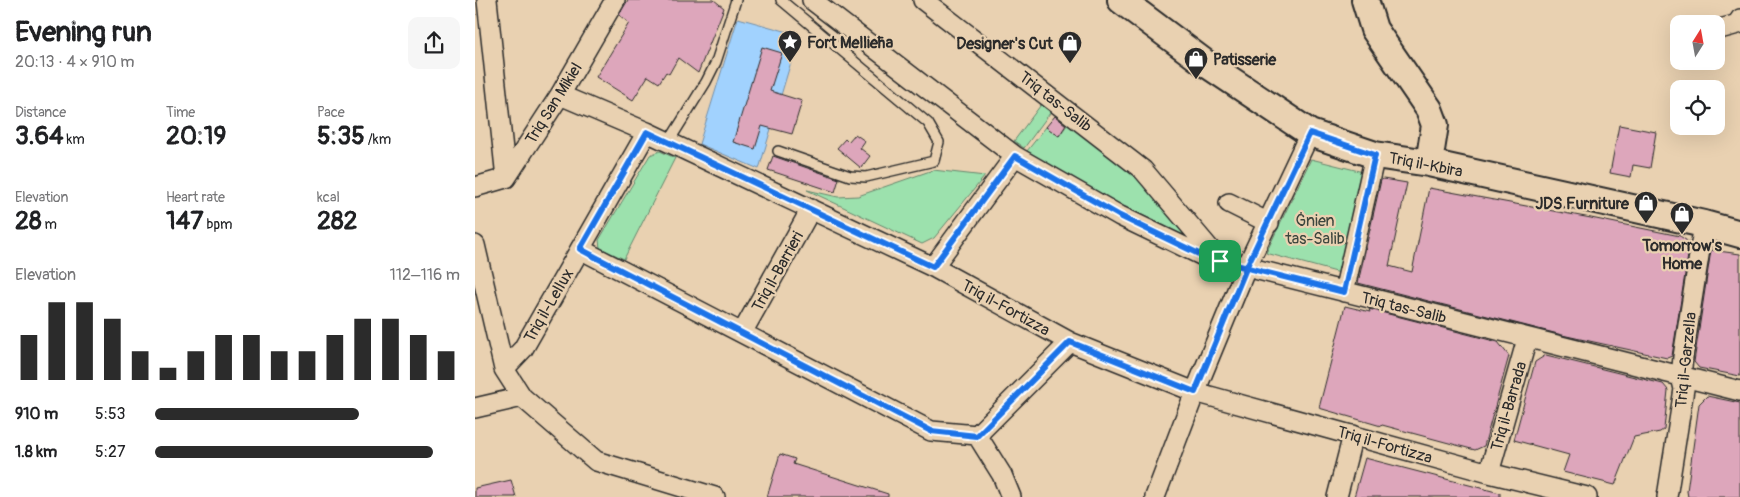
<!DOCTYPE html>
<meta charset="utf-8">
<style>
body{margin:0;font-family:Pangolin,sans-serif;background:#f6f6f6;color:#202124;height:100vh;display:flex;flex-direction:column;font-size:19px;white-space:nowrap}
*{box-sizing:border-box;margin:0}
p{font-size:16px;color:#757577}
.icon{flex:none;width:28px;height:28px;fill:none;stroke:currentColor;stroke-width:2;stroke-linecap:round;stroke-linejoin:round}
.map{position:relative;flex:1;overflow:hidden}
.drawer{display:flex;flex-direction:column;background:#fff;width:475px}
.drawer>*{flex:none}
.needle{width:32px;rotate:11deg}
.buttons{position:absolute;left:1195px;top:15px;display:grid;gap:10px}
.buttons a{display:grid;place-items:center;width:55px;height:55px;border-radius:10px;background:#fff;box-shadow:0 5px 20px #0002;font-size:25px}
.pin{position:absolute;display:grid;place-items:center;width:42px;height:42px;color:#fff;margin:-21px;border-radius:10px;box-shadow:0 2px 8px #0006}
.round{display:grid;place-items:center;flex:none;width:52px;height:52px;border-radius:10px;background:#f6f6f6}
.overview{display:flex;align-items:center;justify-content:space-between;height:85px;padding:0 15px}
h1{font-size:28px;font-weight:700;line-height:38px}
.metrics{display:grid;grid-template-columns:repeat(3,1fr);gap:8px;height:85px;padding:5px 15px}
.metrics div{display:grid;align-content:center}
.metrics b{font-size:25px;font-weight:700}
.metrics small{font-size:14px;font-weight:400}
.metrics p{font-size:14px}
.chart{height:140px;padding:10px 15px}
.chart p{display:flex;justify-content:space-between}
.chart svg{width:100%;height:90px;margin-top:5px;stroke:#2b2b2b;stroke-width:6}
ul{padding:0 15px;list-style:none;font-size:16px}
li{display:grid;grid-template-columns:80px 60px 1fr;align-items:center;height:38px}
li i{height:12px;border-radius:6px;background:#2b2b2b}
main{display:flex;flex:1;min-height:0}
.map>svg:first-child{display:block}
.green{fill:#9ce1ad;stroke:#64866c}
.water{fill:#a1d2fe;stroke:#728faa}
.building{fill:#dda6bb;stroke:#2b2b2b}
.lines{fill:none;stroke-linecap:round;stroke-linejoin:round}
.lane-casing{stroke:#2b2b2b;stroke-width:12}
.street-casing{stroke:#2b2b2b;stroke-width:22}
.secondary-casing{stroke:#2b2b2b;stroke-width:30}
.lane{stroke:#e9d1b1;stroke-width:9}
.street{stroke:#e9d1b1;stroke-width:19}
.secondary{stroke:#e9d1b1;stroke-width:26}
.route-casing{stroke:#fff;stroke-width:10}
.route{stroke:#1a73e8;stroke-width:6}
.labels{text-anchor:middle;stroke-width:4.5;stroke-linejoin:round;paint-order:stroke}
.poi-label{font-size:16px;font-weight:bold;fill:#2b2b2b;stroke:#e9d1b1;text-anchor:start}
.street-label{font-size:16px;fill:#2b2b2b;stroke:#e9d1b1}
.park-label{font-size:16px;fill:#3c463e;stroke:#e9d1b1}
</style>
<main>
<section class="drawer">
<div class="overview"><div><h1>Evening run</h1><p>20:13 · 4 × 910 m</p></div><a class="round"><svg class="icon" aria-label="share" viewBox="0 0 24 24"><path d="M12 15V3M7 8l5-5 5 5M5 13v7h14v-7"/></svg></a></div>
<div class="metrics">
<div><p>Distance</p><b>3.64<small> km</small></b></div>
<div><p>Time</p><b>20:19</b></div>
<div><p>Pace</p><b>5:35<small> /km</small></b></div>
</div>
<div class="metrics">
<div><p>Elevation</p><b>28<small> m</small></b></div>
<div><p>Heart rate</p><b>147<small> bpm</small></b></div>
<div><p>kcal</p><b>282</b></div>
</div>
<div class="chart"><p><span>Elevation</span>112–116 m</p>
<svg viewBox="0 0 160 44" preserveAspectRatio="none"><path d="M5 44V22M15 44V6M25 44V6M35 44V14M45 44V30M55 44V38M65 44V30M75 44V22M85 44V22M95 44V30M105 44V30M115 44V22M125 44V14M135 44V14M145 44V22M155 44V30"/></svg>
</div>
<ul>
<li><b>910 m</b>5:53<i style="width:67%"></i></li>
<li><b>1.8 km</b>5:27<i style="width:91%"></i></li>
</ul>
</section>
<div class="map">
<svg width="1265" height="497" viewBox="0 0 1265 497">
<rect width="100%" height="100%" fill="#e9d1b1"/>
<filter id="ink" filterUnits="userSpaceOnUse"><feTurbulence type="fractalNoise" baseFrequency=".02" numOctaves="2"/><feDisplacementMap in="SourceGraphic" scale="10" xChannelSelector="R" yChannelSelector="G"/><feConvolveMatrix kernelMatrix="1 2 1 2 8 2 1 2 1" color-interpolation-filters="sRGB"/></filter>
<g filter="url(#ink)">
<path class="green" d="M 571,98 L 581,105 L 549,148 L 539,141 Z
M 595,121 L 651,166 L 727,248 L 604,183 L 552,151 L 571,127 L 584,136 Z
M 185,151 L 200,158 L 149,259 L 125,248 L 124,240 L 175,155 Z
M 836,159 L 888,172 L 865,273 L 791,253 Z
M 458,170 L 510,176 L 459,238 L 447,244 L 332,190 L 363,197 L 383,196 Z"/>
<path class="water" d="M 263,18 L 324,35 L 284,169 L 224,144 Z"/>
<path class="building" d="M 153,0 L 239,0 L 249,8 L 223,73 L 203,58 L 194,74 L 191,72 L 184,83 L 173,76 L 158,100 L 121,77 L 154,23 L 144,15 Z
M 287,47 L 307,53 L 295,91 L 327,101 L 317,134 L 287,126 L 280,149 L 258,142 Z
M 580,116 L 591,125 L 584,136 L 571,127 Z
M 1144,125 L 1181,132 L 1175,168 L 1158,165 L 1156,177 L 1135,173 Z
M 380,134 L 390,141 L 385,148 L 395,156 L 386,168 L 362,148 L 370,139 L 373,142 Z
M 298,156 L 364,179 L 360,192 L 293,170 Z
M 908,179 L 932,183 L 914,266 L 937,272 L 954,188 L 1116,218 L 1205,236 L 1215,243 L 1197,356 L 1192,358 L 1087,335 L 883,283 L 906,180 Z
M 1236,250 L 1265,254 L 1265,376 L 1224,368 L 1219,362 Z
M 870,306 L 895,312 L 894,309 L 1023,342 L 1034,356 L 1009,446 L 1000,450 L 907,425 L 906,426 L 844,408 Z
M 1071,355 L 1188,384 L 1193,390 L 1189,429 L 1185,432 L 1159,437 L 1140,485 L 1088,472 L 1094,455 L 1039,440 L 1060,362 Z
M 1232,396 L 1265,403 L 1265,497 L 1213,497 L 1212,491 L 1224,404 Z
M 305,454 L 320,459 L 318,464 L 413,494 L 413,497 L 292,497 Z
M 890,458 L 1025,493 L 1025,497 L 879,497 Z
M 36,480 L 41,497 L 0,497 L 0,488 Z"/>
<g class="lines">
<defs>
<path id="lane" d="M 193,143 L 231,82 L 241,62 L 261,0
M 303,151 L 375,176 L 391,177 L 459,161 L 464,142 L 453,123 L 306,0"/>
<path id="street" d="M 12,0 L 31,178
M 337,0 L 540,156 L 645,216 L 728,256 L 1265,391
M 448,0 L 668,170 L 745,261
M 1241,30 L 1263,24 L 1265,19
M 85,95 L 172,132 L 458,267 L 595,342 L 720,392 L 1014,473 L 1112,497
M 0,187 L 31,178 L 85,95 L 140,0
M 754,203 L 794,223
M 0,245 L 29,369 L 47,397 L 121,461 L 240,497
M 105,249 L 456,431 L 502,435 L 595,342
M 458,267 L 540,156
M 869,292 L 900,155
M 267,333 L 336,209
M 29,369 L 48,349 L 172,132
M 0,408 L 47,397
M 502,435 L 527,475 L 536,497
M 1014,473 L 1052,339
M 680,497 L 720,392 L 772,266 L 835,133
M 862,497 L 878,435
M 1192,497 L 1209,389 L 1206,377 L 1208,357 L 1229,224"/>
<path id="secondary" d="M 646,0 L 730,63 L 835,133 L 900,155 L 954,163 L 1229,224 L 1265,234
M 890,0 L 899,29 L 954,109 L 960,125 L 954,163"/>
</defs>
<use href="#lane" class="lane-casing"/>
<use href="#street" class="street-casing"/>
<use href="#secondary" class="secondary-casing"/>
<use href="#lane" class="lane"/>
<use href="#street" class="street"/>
<use href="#secondary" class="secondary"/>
</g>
</g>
<g class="lines" filter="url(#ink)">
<defs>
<path id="route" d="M 745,261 L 728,256 L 645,216 L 540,156 L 458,267 L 172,132 L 105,249 L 456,431 L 502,436 L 595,342 L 720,392 L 772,266 L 835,133 L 900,155 L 869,292 L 745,261"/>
</defs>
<use href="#route" class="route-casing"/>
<use href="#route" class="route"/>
</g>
<defs>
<symbol id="sight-pin" viewBox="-11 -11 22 30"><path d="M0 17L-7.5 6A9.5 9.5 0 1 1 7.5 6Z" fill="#2b2b2b" stroke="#e9d1b1"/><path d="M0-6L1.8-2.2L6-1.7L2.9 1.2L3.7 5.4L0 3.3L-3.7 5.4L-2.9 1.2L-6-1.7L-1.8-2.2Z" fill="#fff"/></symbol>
<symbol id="shop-pin" viewBox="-11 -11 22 30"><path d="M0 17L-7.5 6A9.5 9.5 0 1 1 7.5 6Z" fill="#2b2b2b" stroke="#e9d1b1"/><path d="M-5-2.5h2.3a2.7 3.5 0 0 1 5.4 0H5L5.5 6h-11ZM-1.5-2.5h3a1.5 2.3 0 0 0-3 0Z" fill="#fff"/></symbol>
</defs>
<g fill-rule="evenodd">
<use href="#sight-pin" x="301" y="28" width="28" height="38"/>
<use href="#shop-pin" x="581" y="29" width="28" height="38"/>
<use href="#shop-pin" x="707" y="45" width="28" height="38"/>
<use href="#shop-pin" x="1157" y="189" width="28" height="38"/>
<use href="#shop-pin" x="1193" y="200" width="28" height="38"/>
</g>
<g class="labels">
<g class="poi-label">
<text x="332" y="48">Fort Mellieħa</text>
<text x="578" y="49" text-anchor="end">Designer's Cut</text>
<text x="738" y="65">Patisserie</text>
<text x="1154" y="209" text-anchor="end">JDS Furniture</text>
<text x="1207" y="251" text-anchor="middle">Tomorrow's<tspan x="1207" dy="18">Home</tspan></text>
</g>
<g class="street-label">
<text transform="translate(581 101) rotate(38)" y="6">Triq tas-Salib</text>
<text transform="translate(78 103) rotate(-58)" y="6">Triq San Mikiel</text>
<text transform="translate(951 164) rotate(11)" y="6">Triq il-Kbira</text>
<text transform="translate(302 271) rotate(-61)" y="6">Triq il-Barrieri</text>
<text transform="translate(73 305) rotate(-60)" y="6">Triq il-Lellux</text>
<text transform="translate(531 307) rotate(29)" y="6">Triq il-Fortizza</text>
<text transform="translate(929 307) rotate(14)" y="6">Triq tas-Salib</text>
<text transform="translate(1210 360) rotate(-84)" y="6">Triq il-Garzella</text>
<text transform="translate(1033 406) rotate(-74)" y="6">Triq il-Barrada</text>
<text transform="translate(910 444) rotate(16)" y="6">Triq il-Fortizza</text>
</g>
<g class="park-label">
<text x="840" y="226">Ġnien<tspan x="840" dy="18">tas-Salib</tspan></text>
</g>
</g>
</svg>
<div class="buttons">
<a><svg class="needle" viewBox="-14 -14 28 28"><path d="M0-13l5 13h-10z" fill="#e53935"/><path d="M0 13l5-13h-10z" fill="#757577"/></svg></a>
<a><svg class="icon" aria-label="locate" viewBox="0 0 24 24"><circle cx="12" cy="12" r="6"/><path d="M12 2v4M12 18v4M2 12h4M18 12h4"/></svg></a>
</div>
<div class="pin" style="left:745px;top:261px;background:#1e9e55"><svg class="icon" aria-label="arrive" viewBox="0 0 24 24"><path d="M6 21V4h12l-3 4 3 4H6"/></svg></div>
</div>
</main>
